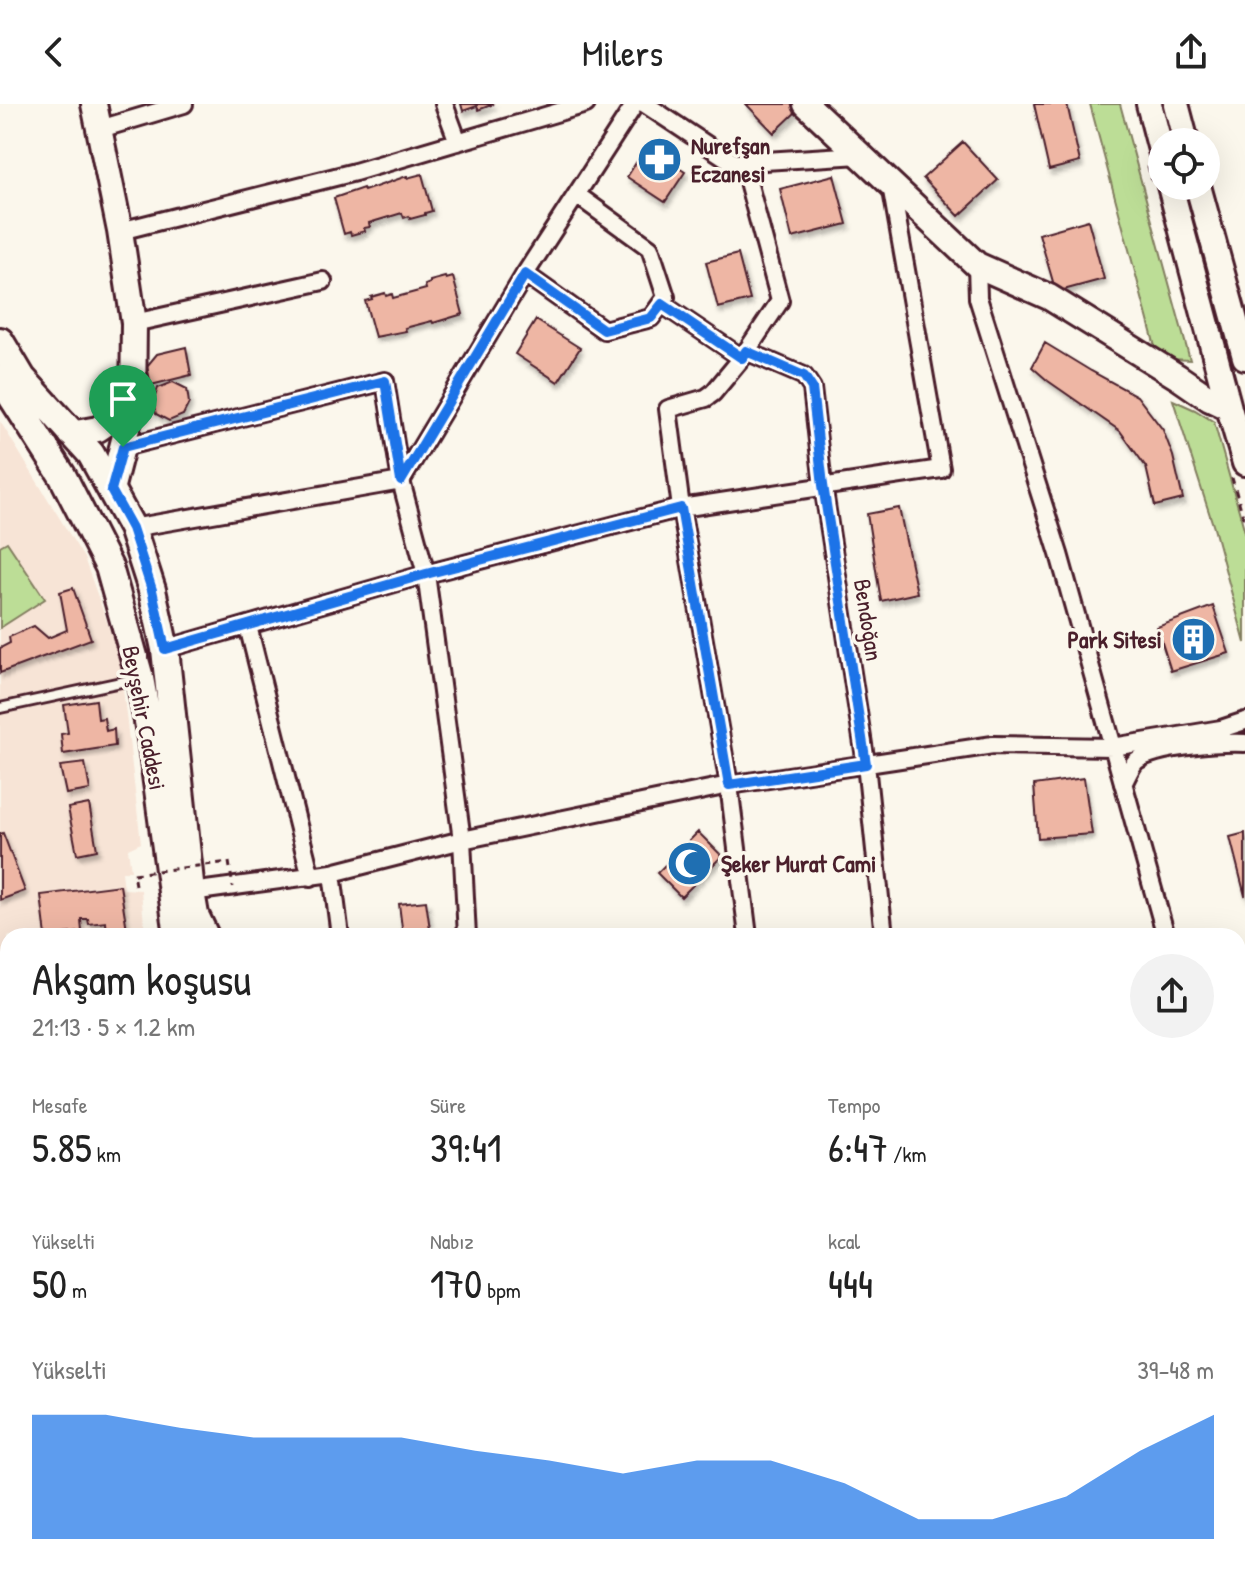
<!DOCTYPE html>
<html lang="tr">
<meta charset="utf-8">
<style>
body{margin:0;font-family:"Patrick Hand",sans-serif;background:#f2f2f2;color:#222;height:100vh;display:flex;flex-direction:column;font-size:30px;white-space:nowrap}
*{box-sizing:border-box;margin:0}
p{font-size:26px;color:#767676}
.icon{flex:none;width:44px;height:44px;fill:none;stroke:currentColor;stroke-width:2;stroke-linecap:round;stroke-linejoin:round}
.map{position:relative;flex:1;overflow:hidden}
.details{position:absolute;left:0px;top:824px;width:1246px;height:648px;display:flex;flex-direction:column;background:#fff;border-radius:24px 24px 0 0;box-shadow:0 8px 32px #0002}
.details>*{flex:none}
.fabs{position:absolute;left:1148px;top:24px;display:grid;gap:16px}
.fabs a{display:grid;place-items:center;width:72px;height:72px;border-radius:50%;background:#fff;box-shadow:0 8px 32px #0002;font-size:40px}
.pin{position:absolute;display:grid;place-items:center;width:68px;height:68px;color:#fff;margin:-82px -34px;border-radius:50% 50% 50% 0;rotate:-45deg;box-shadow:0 0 8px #0007}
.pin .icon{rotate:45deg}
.round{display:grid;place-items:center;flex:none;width:84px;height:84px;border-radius:42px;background:#f2f2f2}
.head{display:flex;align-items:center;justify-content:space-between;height:136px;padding:0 32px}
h1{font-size:44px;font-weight:600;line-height:60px}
.metrics{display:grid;grid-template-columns:repeat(3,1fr);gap:12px;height:136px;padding:8px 32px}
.metrics div{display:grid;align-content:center}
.metrics b{font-size:40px;font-weight:600}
.metrics small{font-size:22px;font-weight:400}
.metrics p{font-size:22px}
.chart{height:224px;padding:16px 32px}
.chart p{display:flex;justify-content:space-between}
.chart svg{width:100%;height:144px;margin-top:8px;fill:#1a73e8;opacity:.7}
header{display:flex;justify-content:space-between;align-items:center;height:104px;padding:0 32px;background:#fff;font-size:36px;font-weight:600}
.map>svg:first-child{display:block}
.built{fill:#f7e4d6}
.green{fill:#bcdd96;stroke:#837e60;stroke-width:2}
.building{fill:#eeb6a4;stroke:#4a1f2b;stroke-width:2;filter:url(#shadow)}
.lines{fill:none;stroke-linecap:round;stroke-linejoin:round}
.lane-casing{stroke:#4a1f2b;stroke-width:14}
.street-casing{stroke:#4a1f2b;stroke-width:22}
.secondary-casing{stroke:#4a1f2b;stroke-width:30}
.primary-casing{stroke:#4a1f2b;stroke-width:32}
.path{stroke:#4a1f2b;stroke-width:3;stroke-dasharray:6 6;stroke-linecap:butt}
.lane{stroke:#fbf7ec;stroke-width:8}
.street{stroke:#fbf7ec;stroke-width:16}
.secondary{stroke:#fbf7ec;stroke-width:24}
.primary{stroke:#fbf7ec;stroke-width:26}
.rail{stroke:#4a1f2b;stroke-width:4;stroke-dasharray:12 6;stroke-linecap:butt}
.path-bridge{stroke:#4a1f2b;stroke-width:3;stroke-dasharray:6 6;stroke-linecap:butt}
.route-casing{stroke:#fff;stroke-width:16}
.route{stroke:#1a73e8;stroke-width:10}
.labels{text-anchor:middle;stroke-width:7;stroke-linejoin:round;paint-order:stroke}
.poi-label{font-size:24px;font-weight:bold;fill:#4a1f2b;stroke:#fbf7ec;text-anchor:start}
.street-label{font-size:24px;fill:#4a1f2b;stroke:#fbf7ec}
</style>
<header><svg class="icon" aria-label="back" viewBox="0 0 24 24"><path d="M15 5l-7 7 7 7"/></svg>Milers<svg class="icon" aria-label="share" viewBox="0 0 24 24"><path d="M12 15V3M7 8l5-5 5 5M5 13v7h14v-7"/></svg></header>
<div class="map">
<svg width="1245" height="1472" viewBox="0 0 1245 1472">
<defs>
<filter id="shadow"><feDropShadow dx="2.5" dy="4.5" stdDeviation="2" flood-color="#0004"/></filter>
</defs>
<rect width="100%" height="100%" fill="#fbf7ec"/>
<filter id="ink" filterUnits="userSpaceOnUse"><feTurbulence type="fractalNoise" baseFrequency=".0125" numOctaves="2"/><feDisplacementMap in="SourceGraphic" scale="16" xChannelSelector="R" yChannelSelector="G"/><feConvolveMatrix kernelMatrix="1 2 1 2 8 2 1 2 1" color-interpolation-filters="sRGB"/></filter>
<g filter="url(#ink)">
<path class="built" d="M 0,317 L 84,454 L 119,551 L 141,739 L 128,745 L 131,766 L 122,768 L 124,785 L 141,786 L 145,832 L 8,832 L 8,1323 L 0,1326 Z
M 1238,1295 L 1245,1303 L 1245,1472 L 1011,1472 L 1006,1464 L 1238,1464 Z"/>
<path class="green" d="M 1090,0 L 1120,0 L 1190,256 L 1171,255 L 1157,250 Z
M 1173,296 L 1195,306 L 1214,318 L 1245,428 L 1245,539 L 1214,424 Z
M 7,438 L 45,495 L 0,524 L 0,442 Z
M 1238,1448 L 1245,1455 L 1245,1472 L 1175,1472 L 1167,1464 L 1238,1464 Z"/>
<path class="building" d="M 461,0 L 494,0 L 478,6 L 477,2 L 463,7 Z
M 746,0 L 791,0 L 797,7 L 774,29 Z
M 1034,0 L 1067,0 L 1080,58 L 1049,66 Z
M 963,38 L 998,76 L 959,112 L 923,74 Z
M 646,43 L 685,68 L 665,98 L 627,73 Z
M 422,70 L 432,107 L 425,109 L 425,111 L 410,115 L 409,112 L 404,114 L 402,109 L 369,119 L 370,123 L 364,124 L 365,127 L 351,131 L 350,128 L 344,130 L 334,94 L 363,84 L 364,87 L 407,72 L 407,74 Z
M 834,71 L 847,120 L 792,134 L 780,85 Z
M 1088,116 L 1104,175 L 1056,188 L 1039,130 Z
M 738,150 L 750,196 L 718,204 L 706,158 Z
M 445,173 L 446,175 L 453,173 L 463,210 L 433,219 L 432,217 L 405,224 L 406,227 L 375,233 L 365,197 L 372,195 L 371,193 L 385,189 L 386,192 L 392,190 L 393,194 L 426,185 L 425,181 L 430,179 L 430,177 Z
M 536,216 L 580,244 L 558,278 L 515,250 Z
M 1045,239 L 1091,267 L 1137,292 L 1163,326 L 1173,352 L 1183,395 L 1155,402 L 1146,363 L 1120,327 L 1048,277 L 1032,263 Z
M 186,243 L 191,271 L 151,281 L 147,262 L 157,250 Z
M 173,278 L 187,285 L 189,299 L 183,311 L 169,317 L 156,310 L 153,298 L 158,284 Z
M 899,404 L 917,489 L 881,497 L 867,410 Z
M 73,484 L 91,535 L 0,569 L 0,544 L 10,539 L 9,533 L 34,522 L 48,534 L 67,526 L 60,488 Z
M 1213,502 L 1229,549 L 1171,567 L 1157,523 Z
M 96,596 L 98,615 L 104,614 L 106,627 L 114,625 L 115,642 L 63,650 L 61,630 L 68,629 L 64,601 Z
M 85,659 L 90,686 L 66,690 L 60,662 Z
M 1084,674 L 1092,730 L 1038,734 L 1034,681 Z
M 89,700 L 97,746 L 77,750 L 68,704 Z
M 698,728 L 722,752 L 681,793 L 657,769 Z
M 3,729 L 25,787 L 0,796 L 0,730 Z
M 1245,729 L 1245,792 L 1230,733 Z
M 120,781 L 128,832 L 107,832 L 106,818 L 89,820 L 88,815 L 81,815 L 82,828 L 46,832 L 41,791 Z
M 426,797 L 431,832 L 403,832 L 399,800 Z
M 0,1015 L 8,1026 L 7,1082 L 0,1072 Z
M 1238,1158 L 1245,1161 L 1245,1181 L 1238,1198 Z
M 1238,1328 L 1245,1336 L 1245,1381 L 1238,1387 Z
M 8,1460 L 8,1464 L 123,1464 L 125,1469 L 115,1472 L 102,1472 L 100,1467 L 87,1472 L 0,1472 L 0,1463 Z
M 211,1464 L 256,1464 L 260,1472 L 215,1472 Z
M 393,1464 L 429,1464 L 432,1470 L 428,1472 L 396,1472 Z
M 528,1464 L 532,1472 L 508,1472 L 520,1465 Z
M 722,1464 L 750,1464 L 739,1472 L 724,1472 Z
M 889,1464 L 918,1464 L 906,1472 L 894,1472 Z
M 1042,1464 L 1122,1464 L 1129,1472 L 1049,1472 Z"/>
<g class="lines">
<defs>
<path id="lane" d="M 0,604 L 135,575
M 0,947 L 8,958
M 0,1106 L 8,1101"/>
<path id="street" d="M 444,0 L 458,38
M 645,0 L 734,59 L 746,70 L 780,197 L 742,254 L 713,289 L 706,294 L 668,305 L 681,404 L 729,681 L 748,832
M 100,25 L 184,0
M 734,59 L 860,51
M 120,127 L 355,68 L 586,0
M 977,161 L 978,194 L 1059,450 L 1166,832
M 525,170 L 604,226 L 651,214 L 666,193 L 650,144 L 577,91
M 662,200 L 742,254
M 134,219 L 323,177
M 746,247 L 804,272 L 812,284 L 823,381 L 866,660 L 884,832
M 123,343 L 385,277 L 401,377 L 426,470 L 462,736 L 467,832
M 132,424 L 401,377 L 525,170 L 635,0
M 248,522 L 311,773
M 165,545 L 426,470 L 681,404 L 941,365 L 891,81
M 1123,680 C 1127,673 1131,662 1136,657 C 1156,642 1220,638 1245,639
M 332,769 L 340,832
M 191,788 L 332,769 L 462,736 L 729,681 L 993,641 L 1113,643 L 1221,625 L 1245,617
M 1238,1260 L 1245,1265
M 1238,1421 L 1245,1428
M 544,1464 L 547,1472
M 558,1464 L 576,1472
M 866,1464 L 872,1472
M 1156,1464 L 1163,1472
M 454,1472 L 467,1464
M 767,1472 L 776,1464"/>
<path id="secondary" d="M 94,0 L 120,127 L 134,219 L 133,301 L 111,386
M 806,0 L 977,161 L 1049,193 L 1178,273 L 1210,295 L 1229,304
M 1149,0 L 1162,50
M 1176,0 L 1186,38
M 1170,82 L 1229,304 L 1245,359
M 1198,82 L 1245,253
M 71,330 L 98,325 L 133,301
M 1238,1031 L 1245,1029
M 1238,1112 L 1245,1110
M 0,1341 L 8,1338
M 0,1430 L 8,1428
M 973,1464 L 978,1472"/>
<path id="primary" d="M 0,237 L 22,274 L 91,350 L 132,424 L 152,486 L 165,545 L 191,788 L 195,811 L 205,832
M 0,274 L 62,371 L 109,463 L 140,574 L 151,634 L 178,832
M 292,1464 L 296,1472
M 314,1464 L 317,1472
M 336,1464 L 340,1472
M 358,1464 L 362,1472"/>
</defs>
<use href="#lane" class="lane-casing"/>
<use href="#street" class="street-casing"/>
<use href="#secondary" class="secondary-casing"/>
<use href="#primary" class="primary-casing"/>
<path class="path" d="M 1206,51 L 1211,70
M 1148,62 L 1152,77
M 1232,374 L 1245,419"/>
<use href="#lane" class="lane"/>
<use href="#street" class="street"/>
<use href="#secondary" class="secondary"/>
<use href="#primary" class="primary"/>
<path class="rail" d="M 1238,1062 L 1245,1060
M 1238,1088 L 1245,1087
M 0,1379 L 8,1376"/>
<path class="path-bridge" d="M 135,781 L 133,770 L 229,758 L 233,783"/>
</g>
</g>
<g class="lines" filter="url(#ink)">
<defs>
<path id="route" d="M 525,170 L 604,226 L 651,214 L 662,200 L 742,254 L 746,247 L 804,272 L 812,284 L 823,381 L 866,660 L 729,681 L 681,404 L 426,470 L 165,545 L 152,486 L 132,424 L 111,386 L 123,343 L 385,277 L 401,377 Z"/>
</defs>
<use href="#route" class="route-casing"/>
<use href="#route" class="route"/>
</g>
<defs>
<symbol id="pharmacy-disc" viewBox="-11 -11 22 22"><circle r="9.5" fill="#1f6fb2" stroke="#fbf7ec"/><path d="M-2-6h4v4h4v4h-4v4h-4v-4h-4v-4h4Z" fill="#fff"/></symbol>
<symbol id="building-disc" viewBox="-11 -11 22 22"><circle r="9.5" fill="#1f6fb2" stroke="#fbf7ec"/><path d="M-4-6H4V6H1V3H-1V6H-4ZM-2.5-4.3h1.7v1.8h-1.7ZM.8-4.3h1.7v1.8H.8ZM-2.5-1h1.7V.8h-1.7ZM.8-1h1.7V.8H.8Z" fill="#fff"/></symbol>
<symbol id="mosque-disc" viewBox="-11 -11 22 22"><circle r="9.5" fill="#1f6fb2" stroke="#fbf7ec"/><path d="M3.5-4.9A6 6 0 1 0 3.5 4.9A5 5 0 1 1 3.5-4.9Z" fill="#fff"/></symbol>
</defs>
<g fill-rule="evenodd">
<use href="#pharmacy-disc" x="634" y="30" width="51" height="51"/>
<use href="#building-disc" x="1168" y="510" width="51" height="51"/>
<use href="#mosque-disc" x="664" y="734" width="51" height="51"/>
</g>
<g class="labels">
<g class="poi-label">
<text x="691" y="50">Nurefşan<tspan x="691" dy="28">Eczanesi</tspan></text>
<text x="1162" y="544" text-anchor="end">Park Sitesi</text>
<text x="721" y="768">Şeker Murat Cami</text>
</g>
<g class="street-label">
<text transform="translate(868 516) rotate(81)" y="8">Bendoğan</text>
<text transform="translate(144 614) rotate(79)" y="8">Beyşehir Caddesi</text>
</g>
</g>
</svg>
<div class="fabs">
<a><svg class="icon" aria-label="locate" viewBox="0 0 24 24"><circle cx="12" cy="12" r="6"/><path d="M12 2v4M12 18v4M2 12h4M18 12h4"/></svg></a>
</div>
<div class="pin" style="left:123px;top:343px;background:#1e9e55"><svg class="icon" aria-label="arrive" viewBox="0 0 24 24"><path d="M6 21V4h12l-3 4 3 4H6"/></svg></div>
<section class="details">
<div class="head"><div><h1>Akşam koşusu</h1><p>21:13 · 5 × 1.2 km</p></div><a class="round"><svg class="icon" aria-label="share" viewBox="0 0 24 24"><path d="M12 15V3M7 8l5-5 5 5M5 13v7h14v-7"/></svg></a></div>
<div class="metrics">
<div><p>Mesafe</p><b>5.85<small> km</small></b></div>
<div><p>Süre</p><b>39:41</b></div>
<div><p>Tempo</p><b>6:47<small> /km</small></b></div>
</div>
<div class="metrics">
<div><p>Yükselti</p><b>50<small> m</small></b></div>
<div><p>Nabız</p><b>170<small> bpm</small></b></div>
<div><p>kcal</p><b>444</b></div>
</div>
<div class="chart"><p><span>Yükselti</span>39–48 m</p>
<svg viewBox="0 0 160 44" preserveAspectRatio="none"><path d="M0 44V6L10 6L20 10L30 13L40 13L50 13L60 17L70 20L80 24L90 20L100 20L110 27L120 38L130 38L140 31L150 17L160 6V44z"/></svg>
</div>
</section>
</div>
